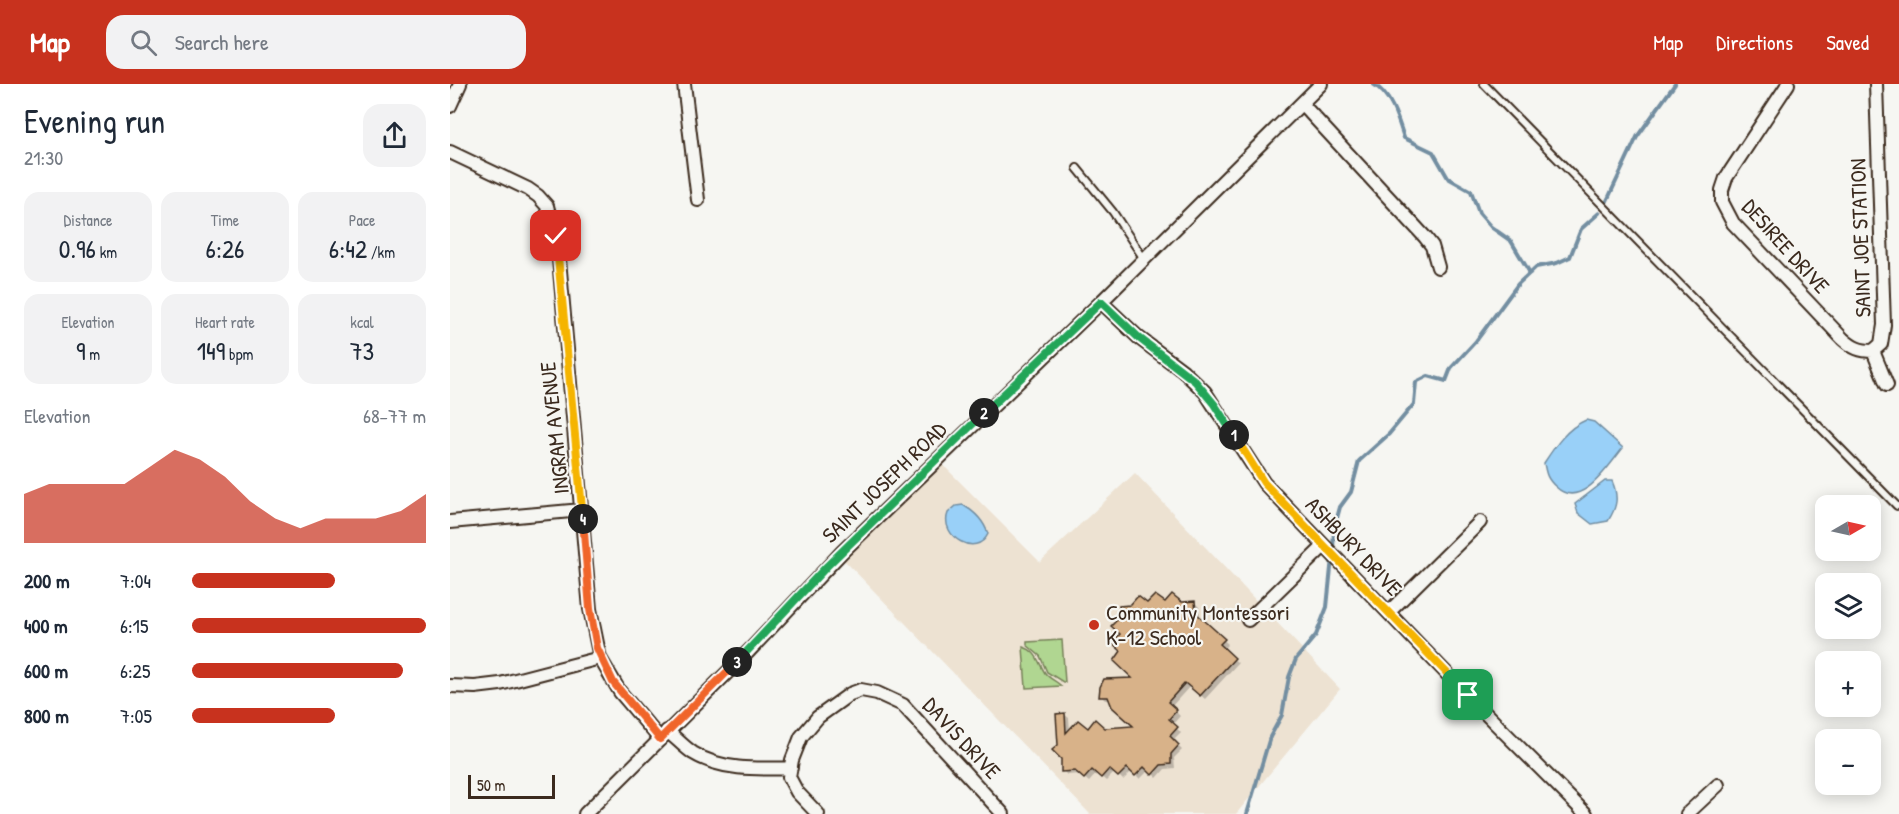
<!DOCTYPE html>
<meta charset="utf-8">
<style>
body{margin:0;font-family:"Patrick Hand",sans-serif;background:#f2f2f3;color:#1f2937;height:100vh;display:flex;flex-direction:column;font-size:22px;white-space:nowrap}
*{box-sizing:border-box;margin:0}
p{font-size:20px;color:#747a83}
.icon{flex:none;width:33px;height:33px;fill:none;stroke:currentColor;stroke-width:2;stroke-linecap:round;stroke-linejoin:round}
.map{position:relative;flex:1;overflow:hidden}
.side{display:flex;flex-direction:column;background:#fff;width:450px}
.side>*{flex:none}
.needle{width:39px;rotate:81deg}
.controls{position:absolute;left:1365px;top:411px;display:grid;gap:12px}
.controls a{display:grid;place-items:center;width:66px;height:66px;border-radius:12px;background:#fff;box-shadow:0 3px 15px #0003;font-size:30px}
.scale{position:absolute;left:18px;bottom:15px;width:87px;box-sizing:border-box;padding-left:6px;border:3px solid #3b2a1e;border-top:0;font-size:16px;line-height:21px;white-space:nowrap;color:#3b2a1e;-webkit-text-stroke:4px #f6f6f2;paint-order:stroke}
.pin{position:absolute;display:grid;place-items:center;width:51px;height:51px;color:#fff;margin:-26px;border-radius:12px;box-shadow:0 3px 9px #0006}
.km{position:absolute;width:30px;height:30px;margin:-15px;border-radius:50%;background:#222;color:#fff;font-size:16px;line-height:30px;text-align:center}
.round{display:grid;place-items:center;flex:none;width:63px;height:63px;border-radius:18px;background:#f2f2f3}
.head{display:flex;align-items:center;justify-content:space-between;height:102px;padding:0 24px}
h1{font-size:33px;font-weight:600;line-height:45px}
.figures{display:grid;grid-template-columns:repeat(3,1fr);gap:9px;height:102px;padding:6px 24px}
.figures div{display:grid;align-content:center;border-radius:15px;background:#f2f2f3;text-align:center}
.figures b{font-size:26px;font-weight:600}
.figures small{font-size:16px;font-weight:400}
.figures p{font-size:16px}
.chart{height:168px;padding:12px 24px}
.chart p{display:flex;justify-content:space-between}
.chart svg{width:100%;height:108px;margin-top:6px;fill:#c8321e;opacity:.7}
ul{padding:0 24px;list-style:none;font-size:20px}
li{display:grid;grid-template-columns:96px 72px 1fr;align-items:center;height:45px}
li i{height:15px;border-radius:8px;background:#c8321e}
header{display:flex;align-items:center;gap:36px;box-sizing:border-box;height:84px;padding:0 30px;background:#c8321e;color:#fff}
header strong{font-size:28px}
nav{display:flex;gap:33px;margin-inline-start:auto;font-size:21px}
.search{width:420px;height:54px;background:#f2f2f3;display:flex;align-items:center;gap:15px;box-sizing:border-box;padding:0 21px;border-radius:18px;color:#747a83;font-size:22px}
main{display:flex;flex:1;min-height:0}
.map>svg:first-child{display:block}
.built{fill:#ede2d2}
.green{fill:#b0d691;stroke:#768058;stroke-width:1.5}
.water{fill:#99d0f8;stroke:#738ea1;stroke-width:1.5}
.shadow{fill:#0003}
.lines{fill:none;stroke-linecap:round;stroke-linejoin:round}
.stream{stroke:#738ea1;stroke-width:4}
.building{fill:#d8b289;stroke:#3b2a1e;stroke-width:1.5}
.service-casing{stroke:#3b2a1e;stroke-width:10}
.minor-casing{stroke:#3b2a1e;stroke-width:16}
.service{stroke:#f6f6f2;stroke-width:6}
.minor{stroke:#f6f6f2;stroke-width:12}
.split-1-casing{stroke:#fff;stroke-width:12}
.split-2-casing{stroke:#fff;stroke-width:12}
.split-3-casing{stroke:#fff;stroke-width:12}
.split-4-casing{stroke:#fff;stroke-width:12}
.split-5-casing{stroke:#fff;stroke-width:12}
.split-1{stroke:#f5b400;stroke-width:8}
.split-2{stroke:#22a559;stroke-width:8}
.split-3{stroke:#22a559;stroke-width:8}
.split-4{stroke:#f0652b;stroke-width:8}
.split-5{stroke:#f5b400;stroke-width:8}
.poi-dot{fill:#c8321e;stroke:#f6f6f2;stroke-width:2}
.labels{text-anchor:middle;stroke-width:4.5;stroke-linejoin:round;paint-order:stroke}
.street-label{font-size:22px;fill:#3b2a1e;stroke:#f6f6f2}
.poi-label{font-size:22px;fill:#3b2a1e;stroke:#f6f6f2;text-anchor:start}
</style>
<header>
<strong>Map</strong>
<div class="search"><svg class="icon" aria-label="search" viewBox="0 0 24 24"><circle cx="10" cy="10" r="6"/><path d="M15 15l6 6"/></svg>Search here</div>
<nav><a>Map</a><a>Directions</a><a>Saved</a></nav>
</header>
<main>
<section class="side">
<div class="head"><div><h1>Evening run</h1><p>21:30</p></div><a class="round"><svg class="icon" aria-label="share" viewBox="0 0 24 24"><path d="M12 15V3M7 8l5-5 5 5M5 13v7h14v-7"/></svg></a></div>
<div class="figures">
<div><p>Distance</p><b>0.96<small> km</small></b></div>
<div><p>Time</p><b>6:26</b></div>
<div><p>Pace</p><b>6:42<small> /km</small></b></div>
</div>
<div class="figures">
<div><p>Elevation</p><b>9<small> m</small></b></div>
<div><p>Heart rate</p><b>149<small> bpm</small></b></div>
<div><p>kcal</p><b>73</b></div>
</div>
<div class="chart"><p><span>Elevation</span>68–77 m</p>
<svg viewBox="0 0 160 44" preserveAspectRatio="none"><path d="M0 44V24L10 20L20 20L30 20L40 20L50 13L60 6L70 10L80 17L90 27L100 34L110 38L120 34L130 34L140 34L150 31L160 24V44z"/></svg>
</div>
<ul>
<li><b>200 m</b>7:04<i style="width:61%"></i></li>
<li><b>400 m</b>6:15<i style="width:100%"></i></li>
<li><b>600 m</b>6:25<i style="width:90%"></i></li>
<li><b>800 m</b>7:05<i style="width:61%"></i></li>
</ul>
</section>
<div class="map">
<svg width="1449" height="730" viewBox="0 0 1449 730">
<rect width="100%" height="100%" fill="#f6f6f2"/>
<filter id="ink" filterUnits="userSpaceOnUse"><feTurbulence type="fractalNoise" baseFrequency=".0167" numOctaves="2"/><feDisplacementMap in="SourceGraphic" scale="12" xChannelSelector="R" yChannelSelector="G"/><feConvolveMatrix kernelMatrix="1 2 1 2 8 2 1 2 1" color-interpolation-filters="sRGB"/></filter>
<g filter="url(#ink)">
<path class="built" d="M 491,379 L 590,478 L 685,389 L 890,605 L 786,730 L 640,730 L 394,476 Z"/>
<path class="green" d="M 612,556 L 615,598 L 613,598 L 597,588 L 590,572 L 577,561 L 577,558 Z
M 573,563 C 587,567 588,578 595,589 C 599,595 607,597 611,602 L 576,604 Z"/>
<path class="water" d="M 1136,336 L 1144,338 L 1173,364 C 1158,382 1131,427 1106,403 C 1097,395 1096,390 1094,379 C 1105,362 1117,344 1136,336 Z
M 1155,397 L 1162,397 C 1169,413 1167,423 1158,437 L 1142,440 L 1128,429 L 1125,420 Z
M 513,421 C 525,428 534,437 538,450 C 527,474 489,453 498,429 L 506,422 Z"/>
<path class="shadow" d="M 745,519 L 749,523 L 750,535 L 778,560 L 773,565 L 788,579 L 755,615 L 740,602 L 721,623 L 730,632 L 723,640 L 731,649 L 723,657 L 732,666 L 724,674 L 725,684 L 715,685 L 707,694 L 699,686 L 690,695 L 682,687 L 673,696 L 665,688 L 656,697 L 647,689 L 639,698 L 630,690 L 617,691 L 613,687 L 609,661 L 614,630 L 619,634 L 620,648 L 686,643 L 661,616 L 655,616 L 651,612 L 685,595 L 697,521 Z"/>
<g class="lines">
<path class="stream" d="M 923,0 C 941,10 948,35 954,54 L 983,68 L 998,94 L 1021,107 L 1029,129 L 1041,143 L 1061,157 L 1080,189
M 1155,121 L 1187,53 L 1225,0
M 883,466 L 884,445 L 890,423 L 901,408 L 909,377 L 939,350 L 964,320 L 966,298 L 978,292 L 996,297 L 1001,284 L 1026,257 L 1068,200 L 1086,183 L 1107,179 L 1120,173 L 1131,145 L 1149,129
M 797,730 L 820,653 L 832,631 L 839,593 L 846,575 L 866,551 L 877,523 L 882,474"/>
</g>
<path class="building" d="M 722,510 L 732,518 L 745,517 L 746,529 L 775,555 L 770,560 L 785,574 L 750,612 L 735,599 L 718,618 L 727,626 L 719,635 L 728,643 L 720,652 L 729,661 L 721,670 L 721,680 L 711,681 L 702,691 L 694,683 L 685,692 L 677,684 L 668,693 L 659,685 L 651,694 L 642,686 L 634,695 L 625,687 L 611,688 L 611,675 L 602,666 L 608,661 L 606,630 L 615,629 L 616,649 L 628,636 L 638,644 L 645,635 L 655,644 L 683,642 L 662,623 L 658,613 L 649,613 L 650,603 L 654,595 L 682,594 L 664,577 L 671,567 L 662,559 L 670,550 L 661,542 L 670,533 L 669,522 L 680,521 L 688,512 L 697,519 L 705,511 L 715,518 Z"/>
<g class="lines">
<defs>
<path id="service" d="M 1034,0 L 1447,422
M 627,84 L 663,128 L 694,175"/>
<path id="minor" d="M 234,0 L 248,116
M 1338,0 L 1276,94 L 1272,106 L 1272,118 L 1283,139 L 1393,255 C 1403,264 1410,267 1423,267
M 1426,0 L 1434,241 L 1431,260 L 1423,267 L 1437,301
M 852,20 L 975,153 L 982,162 L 988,183
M 0,22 L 10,0
M 0,68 L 78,105 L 88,112 L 97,122 L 108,164 L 140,525 L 150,574 L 170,608 L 210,655
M 651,218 L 689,254 L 733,287 L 755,308 L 814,399 L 1027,621 L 1136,730
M 0,438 L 132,426
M 939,528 L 1030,438
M 798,536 L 874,462
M 0,602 L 25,603 L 50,600 L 150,574
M 217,647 C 226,654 234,663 243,669 C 272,687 308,685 341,684
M 135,730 L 299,567 L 392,468 L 651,218 L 871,0
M 368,730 L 347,708 L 339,693 L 342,676 L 351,653 L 368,633 L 400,610 L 411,606 L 427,609 L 453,621 L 553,730
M 1237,730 L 1268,701"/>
</defs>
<use href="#service" class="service-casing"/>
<use href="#minor" class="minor-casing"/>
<use href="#service" class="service"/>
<use href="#minor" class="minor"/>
</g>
</g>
<g class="lines" filter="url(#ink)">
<defs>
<path id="split-1" d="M 784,351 L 814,399 L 1018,611"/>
<path id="split-2" d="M 534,329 L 651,218 L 689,254 L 745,297 L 764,320 L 784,351"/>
<path id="split-3" d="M 287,578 L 377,482 L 534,329"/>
<path id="split-4" d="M 133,435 L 140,525 L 147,564 L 163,598 L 210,655 L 287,578"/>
<path id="split-5" d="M 106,152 L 133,435"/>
</defs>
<use href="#split-1" class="split-1-casing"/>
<use href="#split-2" class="split-2-casing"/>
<use href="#split-3" class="split-3-casing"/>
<use href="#split-4" class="split-4-casing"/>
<use href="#split-5" class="split-5-casing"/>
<use href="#split-1" class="split-1"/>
<use href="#split-2" class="split-2"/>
<use href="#split-3" class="split-3"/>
<use href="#split-4" class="split-4"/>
<use href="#split-5" class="split-5"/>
</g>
<circle class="poi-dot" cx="644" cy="541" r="6"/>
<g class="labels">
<g class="street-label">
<text transform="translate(1410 154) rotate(-92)" y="8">SAINT JOE STATION</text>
<text transform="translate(1336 162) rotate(48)" y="8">DESIREE DRIVE</text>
<text transform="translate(104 344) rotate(-96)" y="8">INGRAM AVENUE</text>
<text transform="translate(434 398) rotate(-44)" y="8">SAINT JOSEPH ROAD</text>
<text transform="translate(904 462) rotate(46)" y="8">ASHBURY DRIVE</text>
<text transform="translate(512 654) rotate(47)" y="8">DAVIS DRIVE</text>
</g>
<g class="poi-label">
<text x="656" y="536">Community Montessori<tspan x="656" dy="25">K-12 School</tspan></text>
</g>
</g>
</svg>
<div class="controls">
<a><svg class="needle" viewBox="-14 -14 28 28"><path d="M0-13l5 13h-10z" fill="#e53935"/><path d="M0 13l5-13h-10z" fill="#747a83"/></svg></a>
<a><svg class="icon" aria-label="layers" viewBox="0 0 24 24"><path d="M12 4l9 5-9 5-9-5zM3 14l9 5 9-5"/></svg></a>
<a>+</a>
<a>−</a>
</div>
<div class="scale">50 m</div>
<div class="pin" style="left:1018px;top:611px;background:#1e9e55"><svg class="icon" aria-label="arrive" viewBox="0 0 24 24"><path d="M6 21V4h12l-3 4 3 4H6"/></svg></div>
<div class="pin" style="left:106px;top:152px;background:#d93025"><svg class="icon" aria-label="check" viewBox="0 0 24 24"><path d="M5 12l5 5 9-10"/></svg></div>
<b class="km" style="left:784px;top:351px">1</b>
<b class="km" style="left:534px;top:329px">2</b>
<b class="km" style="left:287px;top:578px">3</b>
<b class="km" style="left:133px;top:435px">4</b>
</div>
</main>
